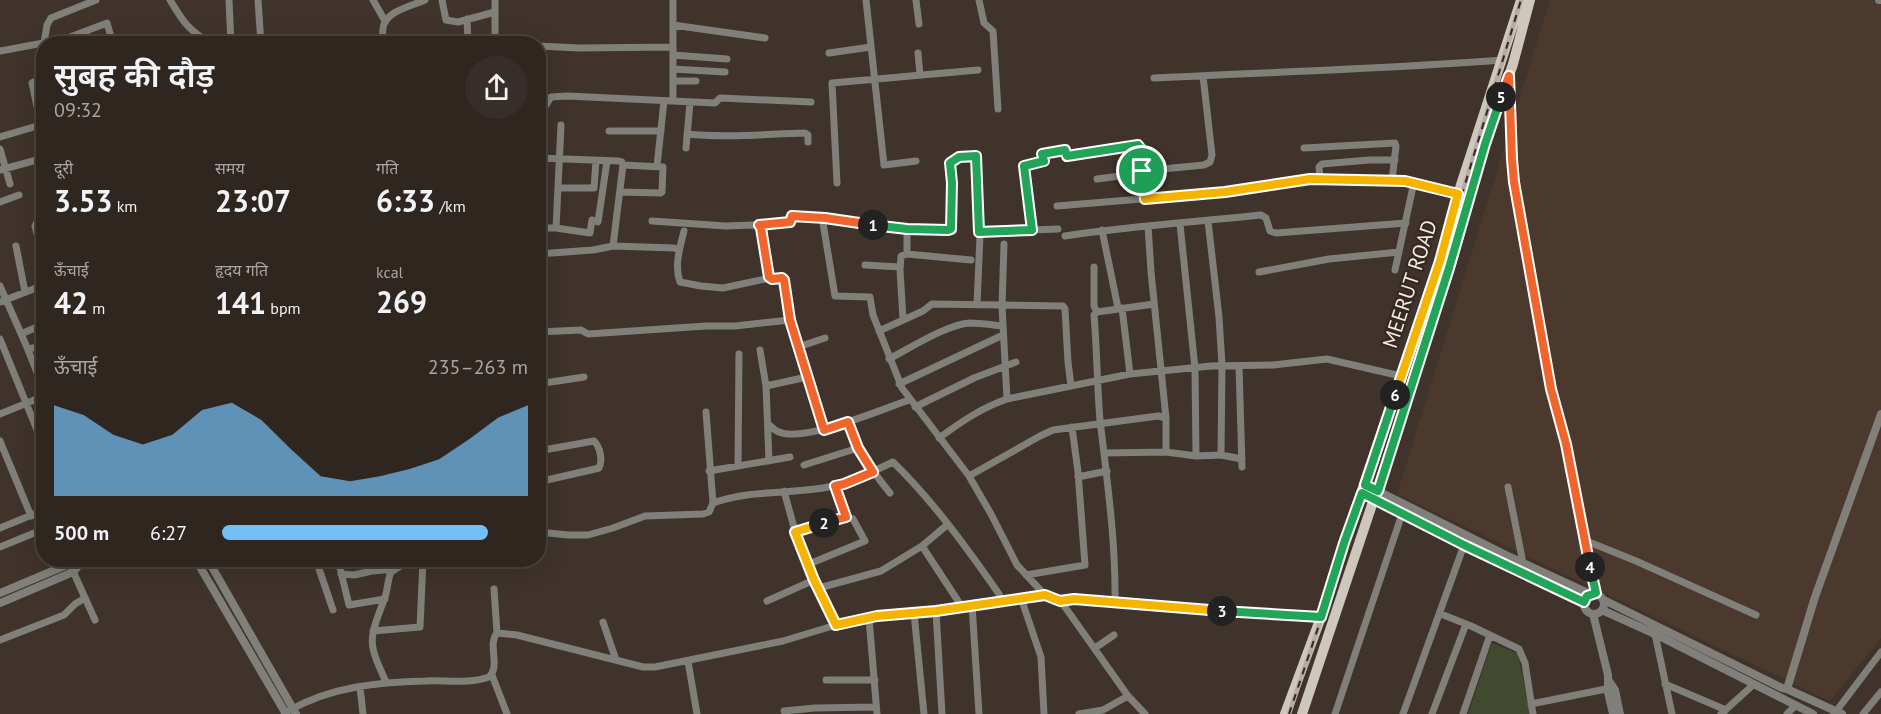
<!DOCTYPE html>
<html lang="hi">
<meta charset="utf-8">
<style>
body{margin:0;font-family:"PT Sans","Noto Sans Devanagari",sans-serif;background:#372e29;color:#f1f3f6;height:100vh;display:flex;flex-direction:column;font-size:22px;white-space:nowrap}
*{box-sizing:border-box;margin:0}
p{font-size:20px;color:#a7a5a5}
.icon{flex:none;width:33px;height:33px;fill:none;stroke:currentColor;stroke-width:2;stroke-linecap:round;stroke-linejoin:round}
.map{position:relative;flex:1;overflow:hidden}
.sheet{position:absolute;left:36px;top:36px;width:510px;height:531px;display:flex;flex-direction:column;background:#2f2620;border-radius:24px;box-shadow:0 6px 24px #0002,0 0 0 2px #4a433e}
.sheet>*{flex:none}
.pin{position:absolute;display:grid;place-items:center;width:51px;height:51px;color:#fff;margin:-26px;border:3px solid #fff;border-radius:50%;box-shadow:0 2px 6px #0007}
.km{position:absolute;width:30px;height:30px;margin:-15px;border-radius:50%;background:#222;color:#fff;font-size:16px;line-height:30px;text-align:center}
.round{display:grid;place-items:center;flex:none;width:63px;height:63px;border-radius:32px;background:#372e29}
.head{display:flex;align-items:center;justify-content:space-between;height:102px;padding:0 18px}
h1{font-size:33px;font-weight:600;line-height:45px}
.metrics{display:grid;grid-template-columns:repeat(3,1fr);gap:9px;height:102px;padding:6px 18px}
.metrics div{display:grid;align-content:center}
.metrics b{font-size:30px;font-weight:600}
.metrics small{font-size:16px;font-weight:400}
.metrics p{font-size:16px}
.chart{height:168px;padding:12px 18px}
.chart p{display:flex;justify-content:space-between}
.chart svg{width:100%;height:108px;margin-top:6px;fill:#74c0f6;opacity:.7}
ul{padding:0 18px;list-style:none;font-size:20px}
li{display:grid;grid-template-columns:96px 72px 1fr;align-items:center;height:45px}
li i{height:15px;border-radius:8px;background:#74c0f6}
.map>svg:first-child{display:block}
.built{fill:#4b392d}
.green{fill:#414a2f}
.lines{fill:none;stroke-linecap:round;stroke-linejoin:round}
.minor{stroke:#817f79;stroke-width:7}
.tertiary{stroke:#817f79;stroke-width:8}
.primary{stroke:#cdc8bb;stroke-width:10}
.rail-casing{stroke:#b5aaa4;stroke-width:4.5}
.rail{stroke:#352921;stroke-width:2;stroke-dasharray:7;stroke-linecap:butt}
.split-1-casing{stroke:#fff;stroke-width:12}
.split-2-casing{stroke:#fff;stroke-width:12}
.split-3-casing{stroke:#fff;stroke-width:12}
.split-4-casing{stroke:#fff;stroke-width:12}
.split-5-casing{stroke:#fff;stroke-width:12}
.split-6-casing{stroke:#fff;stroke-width:12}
.split-7-casing{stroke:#fff;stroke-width:12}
.split-1{stroke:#22a559;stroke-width:8}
.split-2{stroke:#f0652b;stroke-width:8}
.split-3{stroke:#f5b400;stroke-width:8}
.split-4{stroke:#22a559;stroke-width:8}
.split-5{stroke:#f0652b;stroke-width:8}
.split-6{stroke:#22a559;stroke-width:8}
.split-7{stroke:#f5b400;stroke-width:8}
.labels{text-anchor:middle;stroke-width:4.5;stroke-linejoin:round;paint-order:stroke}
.street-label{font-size:21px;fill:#f6ede8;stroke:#352921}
</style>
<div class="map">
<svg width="1881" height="714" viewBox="0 0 1881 714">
<rect width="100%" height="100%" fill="#3f332b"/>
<path class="built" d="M 1550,0 L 1881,0 L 1881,638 L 1830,701 L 1397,494 Z"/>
<path class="green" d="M 1492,643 L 1518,654 L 1530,714 L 1468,714 Z"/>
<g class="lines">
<path class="minor" d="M 170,0 C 184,23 188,30 212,44
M 229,0 L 231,44
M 258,0 L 261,44
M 373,0 L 385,21
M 442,0 L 446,20 L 458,22 L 495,12
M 495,0 L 495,44
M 866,0 L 884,165 L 916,161
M 916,0 L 919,24
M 979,0 L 984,23 L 993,31 L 998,109
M 467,19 L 468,44
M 673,25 L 765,38
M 85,32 L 91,44
M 44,43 L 47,25 L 51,18 L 96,0
M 384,44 C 383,39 382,33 383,29 C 384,11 412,6 425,0
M 538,46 L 579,48 L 673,47
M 0,51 L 65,39 L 107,23 L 113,44
M 829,53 L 871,47
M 918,53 L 920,75
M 673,55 L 727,59
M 673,69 L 725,72
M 1154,78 C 1270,72 1386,69 1502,60
M 673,81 L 696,81
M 1509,83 L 1512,159 L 1514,182 L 1551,389 L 1566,444 L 1596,593
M 673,101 L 673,0
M 538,110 L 544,108 L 551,97 L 567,96 L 715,103 L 720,98 L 811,102
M 538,121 L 541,109
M 41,125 L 32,83 L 44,77
M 609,131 L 661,131
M 687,134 C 727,138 766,134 805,133 L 808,135 L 808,142
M 0,137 L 44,124
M 686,148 L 690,102
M 1304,148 L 1395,143 L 1396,146 L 1392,180
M 0,149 L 10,184
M 538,158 L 619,161 L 622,162 L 623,165 L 663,167 L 662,192 L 660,193 L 620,192
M 657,166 L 664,101
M 0,170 L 44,158
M 1142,171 L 1204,165 L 1210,162 L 1212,155 L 1203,76
M 1097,179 L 1143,173
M 1320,179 L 1319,167 L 1322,164 L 1369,160 L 1395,160
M 39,181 L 44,199
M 837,183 L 832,83 L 978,70
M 558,188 L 594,188 L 596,161
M 0,202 L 19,195
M 1057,206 L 1225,192 L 1310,179 L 1405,181 L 1458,194
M 822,217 L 835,296 L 870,297 L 873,315 L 902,388 L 969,476 L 991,514 L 1017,565 L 1045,595
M 44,220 L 37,222 L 35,226 L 44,259
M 652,221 L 726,226 L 753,225 L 760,226 L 768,274 L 770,278 L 782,278 L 784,280 L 790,320 L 824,430
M 1208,221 L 1219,317 L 1222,365 L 1221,455
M 1180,224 L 1195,368 L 1196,456
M 759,225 L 790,222 L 792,216 L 825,218 L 907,229 L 948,230 L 951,229 L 952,183 L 950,163 L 959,157 L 976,156 L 980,236 L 977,305
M 1148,226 L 1151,272 L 1166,418 L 1166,452
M 538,228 L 556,228 L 590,233 L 592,220 L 598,222 L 607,161
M 556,228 L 561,125
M 1032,230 L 1024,166 L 1044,161 L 1042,154 L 1065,150 L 1067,156 L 1138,145 L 1141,149 L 1145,199
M 1102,230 L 1118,308
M 684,231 C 680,247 674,266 680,282 L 701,286 L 723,288 L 770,278
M 979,232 L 1058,229
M 1065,236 C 1130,226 1195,222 1261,215 L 1266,218 L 1270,231 L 1276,233 L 1406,223
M 1004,244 L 1002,306 L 1007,399
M 16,246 L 25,292
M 613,246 L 623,165
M 538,254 L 593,250 L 613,246 L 674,248 L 679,250
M 907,254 L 907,229
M 865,265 L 900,267
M 1094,267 L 1094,306 L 1097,312
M 1395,270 L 1414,182
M 1259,272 L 1329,259 L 1399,252
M 0,286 L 26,345 L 44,390
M 0,302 L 44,285
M 1122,308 L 1130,374
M 903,319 L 900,270 L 901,256 L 907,254 L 971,260
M 879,331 L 923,311 L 932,304 L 1063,306 L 1065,309 L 1068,362 L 1071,386
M 538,332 L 581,330 L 588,334 L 706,326 L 735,326 L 790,320
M 21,334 L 44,324
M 0,339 L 44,447
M 798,347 L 825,338
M 28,349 L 44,346
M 760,350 L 766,386 L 769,461
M 889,359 C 910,348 948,324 970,323 C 981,323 992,325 1003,326
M 1239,366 L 1242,467
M 538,384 L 584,377
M 899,384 L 1003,335
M 766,386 L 807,377
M 915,407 L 974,378 L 1016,362
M 706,412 L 713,503
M 0,414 L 44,396
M 848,422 C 859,450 871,470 890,493
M 768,424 C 771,426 775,431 779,432 C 803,443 883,409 909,400
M 939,438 C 961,422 981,408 1007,399 L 1130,374 L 1211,366 L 1273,365 L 1327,359 L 1401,376
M 0,441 L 31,516
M 538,451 L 594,441 C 600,447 603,460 599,468 L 595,469 L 538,482
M 1105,453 L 1166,452 L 1196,456 L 1221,455 L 1242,459
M 804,465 L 858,448
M 738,466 L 739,354
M 709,471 L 790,457
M 969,476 L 1040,436 L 1053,430 L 1158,416 L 1166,418
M 1078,477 L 1107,471
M 1508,487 L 1523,563
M 784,491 L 795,531 L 814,580 L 836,625
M 0,528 L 44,510
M 538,532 L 568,535 L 588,535 L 613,528 L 645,516 L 703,514 L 709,512 L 713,503 C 748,490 787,494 823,488 C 848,484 870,473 893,462 C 933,501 967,548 999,594 L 1001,601
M 795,532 L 845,517
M 1584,540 L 1636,561 L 1756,615
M 922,546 L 962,607
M 0,547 L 44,529
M 316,560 L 333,610
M 338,560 L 349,605 L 385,599
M 365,560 L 368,572
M 809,564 L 865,541 L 853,519 L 845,517 L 835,486
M 72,569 L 95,620
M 341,574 L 354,575 L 372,571 L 395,569
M 1026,575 L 1085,565 L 1078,472 L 1072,427
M 819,588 L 881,571 L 922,546 L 947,525
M 494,589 L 497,633
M 1021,598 L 1041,657 L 1044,714
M 767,601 L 814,580
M 1060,601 L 1074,599 L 1232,612 L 1321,617
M 1115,603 C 1116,542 1107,480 1100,420 C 1097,385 1097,350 1094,315 L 1097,312 L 1154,304
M 972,605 L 979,714
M 936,611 L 942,714
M 914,613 L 924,714
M 1441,614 L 1471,626 L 1519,649 L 1525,663 L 1533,714
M 869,618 L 877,714
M 603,622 L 616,660
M 373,631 L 420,627 L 423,560
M 1655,634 L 1672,714
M 0,640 L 64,615 L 75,604 L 85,598
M 1095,648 L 1114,635
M 688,661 L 697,714
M 492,675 L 507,714
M 826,680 L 875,680
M 386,682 C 368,642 368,642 384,600 C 388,591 387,581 391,572 L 402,565 L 418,560
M 1665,684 L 1726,710
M 360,687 L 363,714
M 1531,704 L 1611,688
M 290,710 C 331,687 378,682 425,681 C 445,680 470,684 489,677 C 501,666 487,645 497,633 L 517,635 L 643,667 L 655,667 L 783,641 L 836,625 L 877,616 L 936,611 L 1045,595 L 1057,599 L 1065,607 L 1128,696 L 1145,714
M 784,711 L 815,708 L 876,707
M 1079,714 L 1103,710 L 1128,696
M 1335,714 L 1402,514
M 1403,714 L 1464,545
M 1432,714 L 1466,624
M 1463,714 L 1490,635
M 1721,714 L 1753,685
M 1787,714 L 1795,706
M 1834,714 L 1881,652
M 1863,714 L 1881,692"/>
<path class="tertiary" d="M 1879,0 L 1881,0
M 1378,491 L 1510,557 L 1590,594
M 1375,499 L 1464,545 L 1584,602
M 196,560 L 286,714
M 208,560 L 296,714
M 0,593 L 69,564 L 80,564
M1584 604a10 10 0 1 1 20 0a10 10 0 1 1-20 0Z
M 1604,600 L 1782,688 L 1787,689 L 1842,714
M 0,603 L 73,572 L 80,564 L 90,560
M 1602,610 L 1655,634 L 1813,714
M 1593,614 L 1608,675 L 1608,692 L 1613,714
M 1609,681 L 1615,690 L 1620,714
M 1787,689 L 1815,597 L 1881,414"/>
<path class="primary" d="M 1285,714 L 1321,617 L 1344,543 L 1440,261 L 1458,194 L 1521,0
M 1302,714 L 1409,394 L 1450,268 L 1485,144 L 1513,64 L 1530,0"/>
<defs>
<path id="rail" d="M 1289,714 L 1439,270 L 1521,0"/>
</defs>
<use href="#rail" class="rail-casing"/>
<use href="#rail" class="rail"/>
</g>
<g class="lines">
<defs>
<path id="split-1" d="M 873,225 L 907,229 L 948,230 L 951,229 L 952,183 L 950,163 L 959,157 L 976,156 L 979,232 L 1032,230 L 1024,166 L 1044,161 L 1042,154 L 1065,150 L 1067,156 L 1138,145 L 1141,149 L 1142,171"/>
<path id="split-2" d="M 824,523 L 846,517 L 835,486 L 844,484 L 873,472 L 858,448 L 848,422 L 824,430 L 790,320 L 784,280 L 782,278 L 772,279 L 769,277 L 761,228 L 759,225 L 790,222 L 792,216 L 825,218 L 873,225"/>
<path id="split-3" d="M 824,523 L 795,532 L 814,580 L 836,625 L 877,616 L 936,611 L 1045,595 L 1060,601 L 1074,599 L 1222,611"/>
<path id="split-4" d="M 1222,611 L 1321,617 L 1344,543 L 1362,493 L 1464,545 L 1584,602 L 1587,596 L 1596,593 L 1590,567"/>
<path id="split-5" d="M 1501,97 L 1509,76 L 1512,159 L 1514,182 L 1551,389 L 1566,444 L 1590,567"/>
<path id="split-6" d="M 1395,395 L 1365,485 L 1378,491 L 1449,268 L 1485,144 L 1501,97"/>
<path id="split-7" d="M 1142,171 L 1145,199 L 1225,192 L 1310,179 L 1405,181 L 1458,194 L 1440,261 L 1395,395"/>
</defs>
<use href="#split-1" class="split-1-casing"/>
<use href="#split-2" class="split-2-casing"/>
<use href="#split-3" class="split-3-casing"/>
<use href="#split-4" class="split-4-casing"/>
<use href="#split-5" class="split-5-casing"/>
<use href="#split-6" class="split-6-casing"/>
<use href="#split-7" class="split-7-casing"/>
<use href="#split-1" class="split-1"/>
<use href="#split-2" class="split-2"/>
<use href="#split-3" class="split-3"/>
<use href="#split-4" class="split-4"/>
<use href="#split-5" class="split-5"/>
<use href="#split-6" class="split-6"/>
<use href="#split-7" class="split-7"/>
</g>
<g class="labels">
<g class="street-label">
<text transform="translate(1410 284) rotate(-72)" y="7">MEERUT ROAD</text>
</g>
</g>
</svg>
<div class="pin" style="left:1142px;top:171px;background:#1e9e55"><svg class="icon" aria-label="arrive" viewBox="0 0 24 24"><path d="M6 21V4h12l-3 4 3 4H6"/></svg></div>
<b class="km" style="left:873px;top:225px">1</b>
<b class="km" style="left:824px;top:523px">2</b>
<b class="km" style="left:1222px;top:611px">3</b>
<b class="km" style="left:1590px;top:567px">4</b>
<b class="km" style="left:1501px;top:97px">5</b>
<b class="km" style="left:1395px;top:395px">6</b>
<section class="sheet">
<div class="head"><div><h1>सुबह की दौड़</h1><p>09:32</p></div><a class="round"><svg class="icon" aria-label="share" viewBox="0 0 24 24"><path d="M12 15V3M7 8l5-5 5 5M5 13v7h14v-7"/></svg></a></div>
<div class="metrics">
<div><p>दूरी</p><b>3.53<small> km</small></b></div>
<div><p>समय</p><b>23:07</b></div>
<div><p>गति</p><b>6:33<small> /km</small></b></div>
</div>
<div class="metrics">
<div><p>ऊँचाई</p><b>42<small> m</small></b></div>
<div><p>हृदय गति</p><b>141<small> bpm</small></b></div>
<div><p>kcal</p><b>269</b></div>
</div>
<div class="chart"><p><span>ऊँचाई</span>235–263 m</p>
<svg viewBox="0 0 160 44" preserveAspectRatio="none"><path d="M0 44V7L10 11L20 19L30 23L40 19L50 9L60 6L70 13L80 25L90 36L100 38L110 36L120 33L130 29L140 21L150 12L160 7V44z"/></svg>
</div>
<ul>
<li><b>500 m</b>6:27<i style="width:87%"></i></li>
</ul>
</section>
</div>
